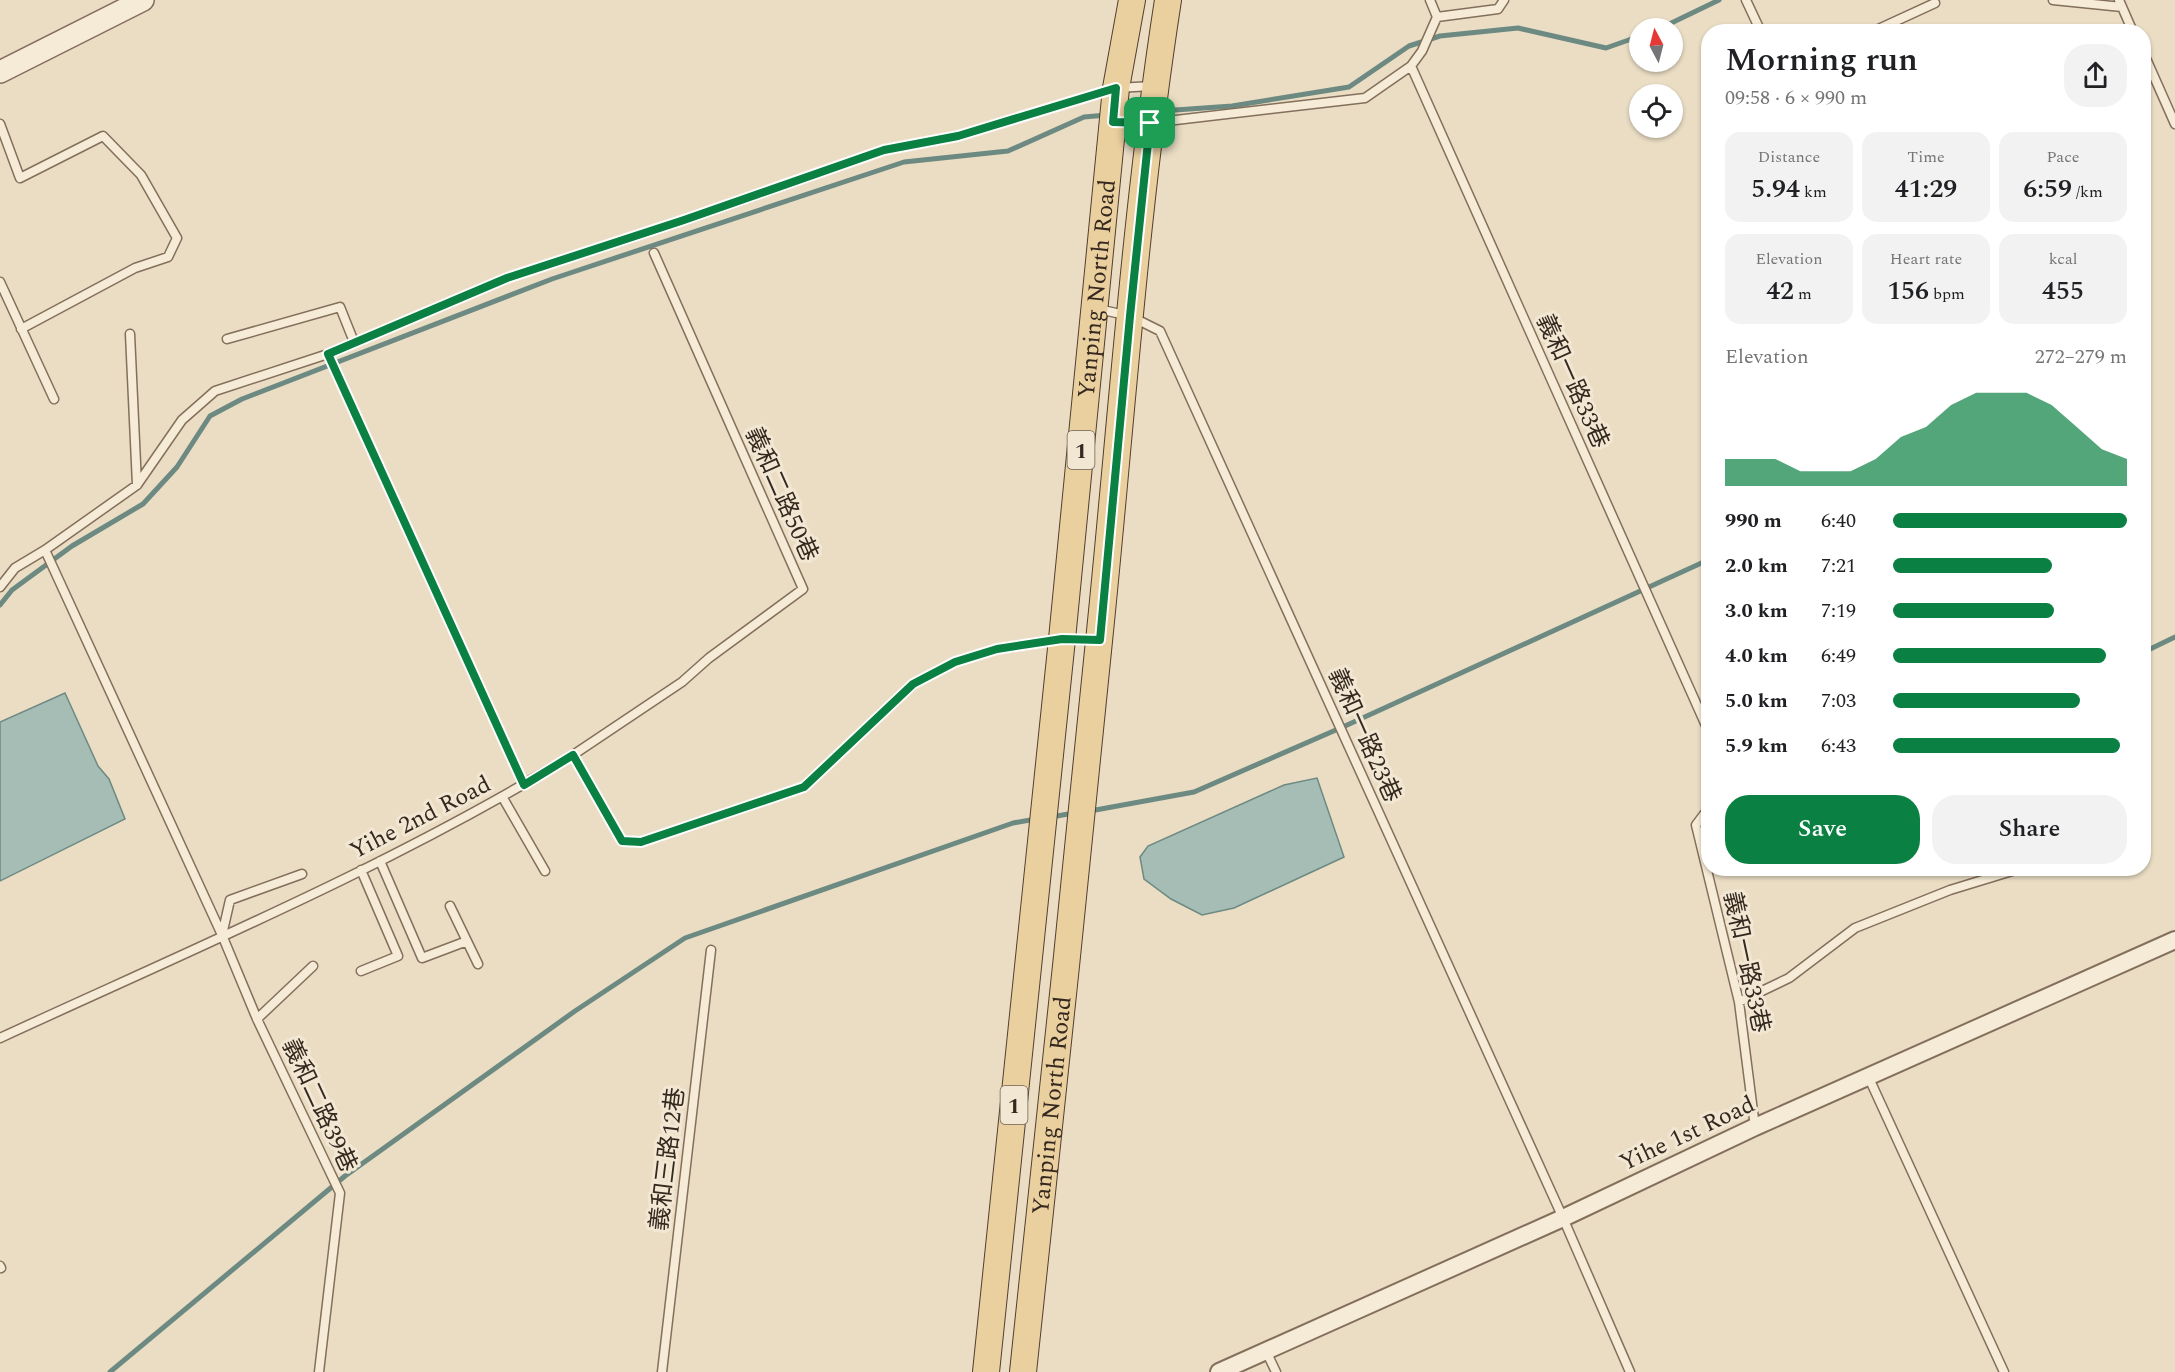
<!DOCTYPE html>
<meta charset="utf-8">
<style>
body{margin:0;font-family:Spectral,"Noto Sans TC",serif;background:#f2f2f2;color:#202124;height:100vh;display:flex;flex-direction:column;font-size:22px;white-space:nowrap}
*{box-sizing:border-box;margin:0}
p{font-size:20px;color:#757577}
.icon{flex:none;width:33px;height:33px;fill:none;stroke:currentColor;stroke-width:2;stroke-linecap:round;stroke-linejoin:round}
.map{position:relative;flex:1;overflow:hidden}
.side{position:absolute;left:1701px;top:24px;width:450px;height:852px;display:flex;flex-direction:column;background:#fff;border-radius:24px;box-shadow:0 2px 4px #0004}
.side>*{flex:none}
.needle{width:39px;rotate:353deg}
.buttons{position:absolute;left:1629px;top:18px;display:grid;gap:12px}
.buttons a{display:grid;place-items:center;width:54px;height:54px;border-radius:50%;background:#fff;box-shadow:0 2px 4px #0004;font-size:30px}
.pin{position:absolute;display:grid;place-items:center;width:51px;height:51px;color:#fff;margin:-26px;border-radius:12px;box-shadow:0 3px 9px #0006}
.round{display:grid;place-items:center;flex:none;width:63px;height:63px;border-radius:24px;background:#f2f2f2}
.headline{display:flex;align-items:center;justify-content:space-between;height:102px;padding:0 24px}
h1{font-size:33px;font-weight:600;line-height:45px}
.figures{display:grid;grid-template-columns:repeat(3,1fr);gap:9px;height:102px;padding:6px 24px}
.figures div{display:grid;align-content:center;border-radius:15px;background:#f2f2f2;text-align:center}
.figures b{font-size:26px;font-weight:600}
.figures small{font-size:16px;font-weight:400}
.figures p{font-size:16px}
.chart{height:168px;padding:12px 24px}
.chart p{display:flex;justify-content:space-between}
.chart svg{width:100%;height:108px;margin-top:6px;fill:#0b8043;opacity:.7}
.cta{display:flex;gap:12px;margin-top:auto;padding:12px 24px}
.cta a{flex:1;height:69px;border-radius:24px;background:#0b8043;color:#fff;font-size:24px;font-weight:600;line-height:69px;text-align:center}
.cta a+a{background:#f2f2f2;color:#202124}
ul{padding:0 24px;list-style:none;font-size:20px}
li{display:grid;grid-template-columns:96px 72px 1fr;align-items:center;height:45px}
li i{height:15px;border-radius:8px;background:#0b8043}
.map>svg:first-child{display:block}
.water{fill:#a5bdb5;stroke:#6d8a82;stroke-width:1.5}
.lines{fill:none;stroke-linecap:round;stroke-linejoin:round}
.stream{stroke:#6d8a82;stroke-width:5}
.service-casing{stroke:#836f5c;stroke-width:11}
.minor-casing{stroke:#836f5c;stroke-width:20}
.tertiary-casing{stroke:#836f5c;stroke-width:24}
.primary-casing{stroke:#513e30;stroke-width:28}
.service{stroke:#f5ebd6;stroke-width:8}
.minor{stroke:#f5ebd6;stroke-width:16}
.tertiary{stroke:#f5ebd6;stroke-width:21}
.primary{stroke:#eacf9f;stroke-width:26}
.route-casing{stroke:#fff;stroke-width:12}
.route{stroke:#0b8043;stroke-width:8}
.labels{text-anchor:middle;stroke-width:6;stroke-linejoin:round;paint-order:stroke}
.shield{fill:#f2e7d3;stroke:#6d6155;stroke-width:1.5}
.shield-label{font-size:22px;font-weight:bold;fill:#34281f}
.street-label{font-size:24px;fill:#34281f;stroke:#f2e7d3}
</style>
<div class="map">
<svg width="2175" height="1372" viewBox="0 0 2175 1372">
<rect width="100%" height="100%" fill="#eaddc4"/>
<path class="water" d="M 65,693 L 98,766 L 109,779 L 125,819 L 0,881 L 0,722 Z
M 1317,778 L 1344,857 L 1234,908 L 1202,915 L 1171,899 L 1144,879 L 1140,857 L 1148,846 L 1284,785 Z"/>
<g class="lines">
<path class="stream" d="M 1661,28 L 1719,0
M 1161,111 L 1232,106 L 1349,87 L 1409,46 L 1440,36 L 1518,28 L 1606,48 L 1640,36
M 1122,114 L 1145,112
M 0,605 L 12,590 L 72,546 L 143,504 L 177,467 L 210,416 L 242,399 L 552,279 L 904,162 L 1008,151 L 1084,117 L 1107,115
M 2144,652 L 2175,637
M 1090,811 L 1194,792 L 1345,726 L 1708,560
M 1051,817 L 1074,813
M 110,1372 L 345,1176 L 575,1011 L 685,938 L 1013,823 L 1036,819"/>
<defs>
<path id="service" d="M 1430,0 L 1437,17 L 1422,51 L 1411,66 L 1708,730
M 1746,0 L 1761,32
M 2053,0 L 2122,7
M 2119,0 L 2133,32
M 1437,17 L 1498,9 L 1504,0
M 1872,32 L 1935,3
M 2144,54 L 2175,124
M 1117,122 L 1150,123 L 1365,98 L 1411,66
M 0,124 L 20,178 L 103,136 L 141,175 L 177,238 L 168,257 L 135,268 L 21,329
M 0,282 L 54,399
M 1098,309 L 1130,316 L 1160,331 L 1563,1218 L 1630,1372
M 130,334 L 137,485
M 227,339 L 340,307 L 354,342
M 328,354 L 524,785
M 45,550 L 222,935 L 257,1019 L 340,1193 L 319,1372
M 0,587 L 15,568 L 45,550 L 137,485 L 182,420 L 215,391 L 328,354 L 507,278 L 685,220 L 884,150 L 958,136 L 1116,88 L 1153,86
M 573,755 L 682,682 L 709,658 L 803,589 L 654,253
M 503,798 L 545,871
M 1708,809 L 1696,825 L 1739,1002 L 1755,1127
M 380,861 L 422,958 L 467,941
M 450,906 L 478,964
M 222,935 L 230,900 L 302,874
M 361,971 L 398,956 L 361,870
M 1739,1002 L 1789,978 L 1855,928 L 1950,890 L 2022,868
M 257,1019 L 313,966
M 0,1038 C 193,949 391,866 573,755 L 622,841 L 641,842 L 804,787 L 913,684 L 955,662 L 997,649 L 1062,639 L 1096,640
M 1868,1076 L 2004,1372
M 0,1266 L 1,1268
M 1266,1351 L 1276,1372
M 662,1372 L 711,950"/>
<path id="minor" d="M 1219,1372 L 1563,1218 L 1755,1127 L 2175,940"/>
<path id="tertiary" d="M 0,72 L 143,0"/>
<g id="primary">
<path id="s1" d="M 986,1372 L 1062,639 L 1116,88 L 1132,0"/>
<path id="s2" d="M 1023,1372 C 1049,1128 1075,885 1099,641 C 1121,427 1135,212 1168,0"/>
</g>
</defs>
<use href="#service" class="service-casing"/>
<use href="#minor" class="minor-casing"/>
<use href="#tertiary" class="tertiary-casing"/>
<use href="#primary" class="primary-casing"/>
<use href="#service" class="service"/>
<use href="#minor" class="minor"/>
<use href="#tertiary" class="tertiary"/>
<use href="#primary" class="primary"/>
</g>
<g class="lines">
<defs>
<path id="route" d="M 1116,88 L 1113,122 L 1150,123 L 1130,316 L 1100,640 L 1062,639 L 997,649 L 955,662 L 913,684 L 804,787 L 641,842 L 622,841 L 573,755 L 524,785 L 328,354 L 507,278 L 684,220 L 884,150 L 958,136 Z"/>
</defs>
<use href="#route" class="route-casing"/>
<use href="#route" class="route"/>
</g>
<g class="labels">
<g class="shield">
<rect x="1067.5" y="431" width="27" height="38" rx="4.5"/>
<rect x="1000.5" y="1086" width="27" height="38" rx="4.5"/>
</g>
<g class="shield-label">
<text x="1081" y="458">1</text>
<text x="1014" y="1113">1</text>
</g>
<g class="street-label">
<text dy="8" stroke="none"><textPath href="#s1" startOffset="1089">Yanping North Road</textPath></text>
<text transform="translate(1573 381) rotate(66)" y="8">義和一路33巷</text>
<text transform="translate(782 494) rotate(66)" y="8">義和二路50巷</text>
<text transform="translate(1365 735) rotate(66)" y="8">義和一路23巷</text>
<text transform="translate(420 817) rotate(-27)" y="8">Yihe 2nd Road</text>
<text transform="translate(1747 962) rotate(78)" y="8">義和一路33巷</text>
<text transform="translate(320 1105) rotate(65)" y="8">義和二路39巷</text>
<text dy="8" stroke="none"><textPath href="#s2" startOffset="268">Yanping North Road</textPath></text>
<text transform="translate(1687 1133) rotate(-25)" y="8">Yihe 1st Road</text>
<text transform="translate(667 1159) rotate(-83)" y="8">義和三路12巷</text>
</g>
</g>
</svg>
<div class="buttons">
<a><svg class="needle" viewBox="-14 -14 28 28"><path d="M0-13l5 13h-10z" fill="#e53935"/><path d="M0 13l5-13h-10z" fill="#757577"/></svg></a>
<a><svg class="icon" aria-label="locate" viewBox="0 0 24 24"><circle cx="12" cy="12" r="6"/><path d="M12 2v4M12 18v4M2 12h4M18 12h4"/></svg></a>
</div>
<div class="pin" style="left:1150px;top:123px;background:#1e9e55"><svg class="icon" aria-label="arrive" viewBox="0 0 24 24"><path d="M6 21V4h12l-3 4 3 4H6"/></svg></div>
<section class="side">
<div class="headline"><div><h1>Morning run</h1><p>09:58 · 6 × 990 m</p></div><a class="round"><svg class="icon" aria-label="share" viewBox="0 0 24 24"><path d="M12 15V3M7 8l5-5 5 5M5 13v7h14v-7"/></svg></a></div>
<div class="figures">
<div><p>Distance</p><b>5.94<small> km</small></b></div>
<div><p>Time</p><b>41:29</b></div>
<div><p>Pace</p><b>6:59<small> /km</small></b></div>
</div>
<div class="figures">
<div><p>Elevation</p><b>42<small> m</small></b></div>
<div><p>Heart rate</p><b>156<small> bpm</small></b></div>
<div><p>kcal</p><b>455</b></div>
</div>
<div class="chart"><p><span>Elevation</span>272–279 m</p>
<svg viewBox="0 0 160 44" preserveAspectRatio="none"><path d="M0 44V33L10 33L20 33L30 38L40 38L50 38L60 33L70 24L80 20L90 11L100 6L110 6L120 6L130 11L140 20L150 29L160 33V44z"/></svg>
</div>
<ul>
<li><b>990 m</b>6:40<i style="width:100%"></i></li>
<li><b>2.0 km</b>7:21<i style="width:68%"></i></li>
<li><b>3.0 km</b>7:19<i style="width:69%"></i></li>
<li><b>4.0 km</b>6:49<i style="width:91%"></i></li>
<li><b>5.0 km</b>7:03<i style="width:80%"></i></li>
<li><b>5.9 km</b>6:43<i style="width:97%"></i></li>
</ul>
<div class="cta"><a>Save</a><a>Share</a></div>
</section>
</div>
